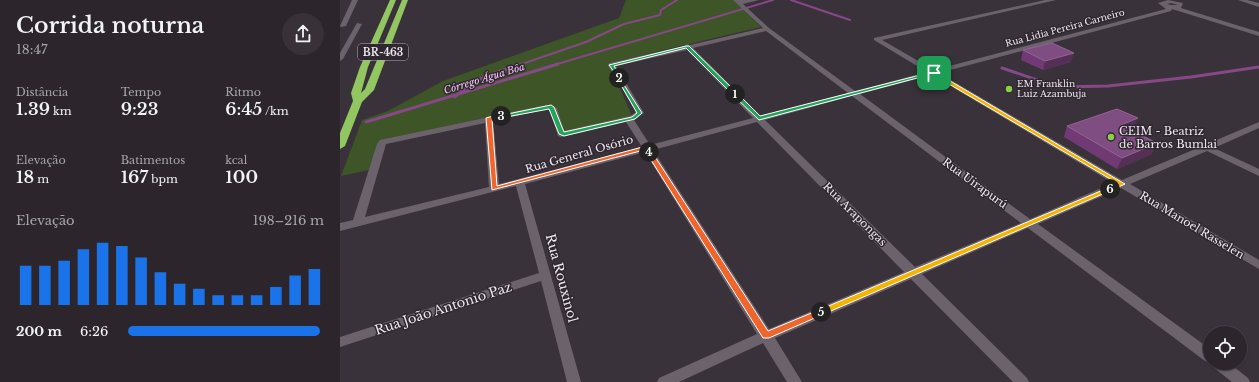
<!DOCTYPE html>
<html lang="pt">
<meta charset="utf-8">
<style>
body{margin:0;font-family:"Libre Baskerville",serif;background:#383238;color:#f1f3f6;height:100vh;display:flex;flex-direction:column;font-size:15px;white-space:nowrap}
*{box-sizing:border-box;margin:0}
p{font-size:13px;color:#a6a5a9}
.icon{flex:none;width:22px;height:22px;fill:none;stroke:currentColor;stroke-width:2;stroke-linecap:round;stroke-linejoin:round}
.map{position:relative;flex:1;overflow:hidden}
.drawer{display:flex;flex-direction:column;background:#2c262c;width:340px}
.drawer>*{flex:none}
.fabs{position:absolute;left:863px;top:326px;display:grid;gap:8px}
.fabs a{display:grid;place-items:center;width:44px;height:44px;border-radius:50%;background:#2c262c;box-shadow:0 1px 3px #0004,0 0 0 1px #484348;font-size:20px}
.pin{position:absolute;display:grid;place-items:center;width:34px;height:34px;color:#fff;margin:-17px;border-radius:8px;box-shadow:0 2px 6px #0006}
.km{position:absolute;width:20px;height:20px;margin:-10px;border-radius:50%;background:#222;color:#fff;font-size:11px;line-height:20px;text-align:center}
.round{display:grid;place-items:center;flex:none;width:42px;height:42px;border-radius:21px;background:#383238}
.headline{display:flex;align-items:center;justify-content:space-between;height:68px;padding:0 16px}
h1{font-size:22px;font-weight:600;line-height:30px}
.metrics{display:grid;grid-template-columns:repeat(3,1fr);gap:6px;height:68px;padding:4px 16px}
.metrics div{display:grid;align-content:center}
.metrics b{font-size:17px;font-weight:600}
.metrics small{font-size:11px;font-weight:400}
.metrics p{font-size:11px}
.chart{height:112px;padding:8px 16px}
.chart p{display:flex;justify-content:space-between}
.chart svg{width:100%;height:72px;margin-top:4px;stroke:#1a73e8;stroke-width:6}
ul{padding:0 16px;list-style:none;font-size:13px}
li{display:grid;grid-template-columns:64px 48px 1fr;align-items:center;height:30px}
li i{height:10px;border-radius:5px;background:#1a73e8}
main{display:flex;flex:1;min-height:0}
.map>svg:first-child{display:block}
.green{fill:#3d5527}
.lines{fill:none;stroke-linecap:round;stroke-linejoin:round}
.stream-far1{stroke:#874888;stroke-width:2}
.stream{stroke:#874888;stroke-width:3}
.street{fill:#6c626c;fill-rule:evenodd}
.highway{fill:#92c661;fill-rule:evenodd}
.wall{fill:#723a74}
.shaded-wall{fill:#562f57}
.building{fill:#7f4d81;stroke:#916592}
.split-1{fill:#22a559;stroke:#fff}
.split-2{fill:#22a559;stroke:#fff}
.split-3{fill:#22a559;stroke:#fff}
.split-4{fill:#f0652b;stroke:#fff}
.split-5{fill:#f0652b;stroke:#fff}
.split-6{fill:#f5b400;stroke:#fff}
.split-7{fill:#f5b400;stroke:#fff}
.poi-dot{fill:#8cce45;stroke:#302830;stroke-width:1.5}
.labels{text-anchor:middle;stroke-width:3;stroke-linejoin:round;paint-order:stroke}
.far-street-label{font-size:9px;fill:#ede7ed;stroke:#302830}
.far-poi-label{font-size:9px;fill:#ede7ed;stroke:#302830;text-anchor:start}
.shield{fill:#302830;stroke:#b4aeb4;stroke-width:1}
.shield-label{font-size:10px;font-weight:bold;fill:#ede7ed}
.far-water-label{font-size:10px;font-style:italic;fill:#f8c4f8;stroke:#302830}
.poi-label{font-size:11px;fill:#ede7ed;stroke:#302830;text-anchor:start}
.street-label{font-size:11px;fill:#ede7ed;stroke:#302830}
.near-street-label{font-size:13px;fill:#ede7ed;stroke:#302830}
</style>
<main>
<section class="drawer">
<div class="headline"><div><h1>Corrida noturna</h1><p>18:47</p></div><a class="round"><svg class="icon" aria-label="share" viewBox="0 0 24 24"><path d="M12 15V3M7 8l5-5 5 5M5 13v7h14v-7"/></svg></a></div>
<div class="metrics">
<div><p>Distância</p><b>1.39<small> km</small></b></div>
<div><p>Tempo</p><b>9:23</b></div>
<div><p>Ritmo</p><b>6:45<small> /km</small></b></div>
</div>
<div class="metrics">
<div><p>Elevação</p><b>18<small> m</small></b></div>
<div><p>Batimentos</p><b>167<small> bpm</small></b></div>
<div><p>kcal</p><b>100</b></div>
</div>
<div class="chart"><p><span>Elevação</span>198–216 m</p>
<svg viewBox="0 0 160 44" preserveAspectRatio="none"><path d="M5 44V20M15 44V20M25 44V17M35 44V10M45 44V6M55 44V8M65 44V15M75 44V24M85 44V31M95 44V34M105 44V38M115 44V38M125 44V38M135 44V33M145 44V26M155 44V22"/></svg>
</div>
<ul>
<li><b>200 m</b>6:26<i style="width:98%"></i></li>
</ul>
</section>
<div class="map">
<svg width="919" height="382" viewBox="0 0 919 382">
<rect width="100%" height="100%" fill="#3a323a"/>
<path class="green" d="M 286,0 L 394,0 L 421,27 L 269,63 L 292,116 L 222,132 L 210,106 L 38,143 L 33,169 L 1,176 L 22,120 L 48,111 L 103,81 L 279,18 Z"/>
<g class="lines">
<path class="stream-far1" d="M 451,0 L 510,20
M 179,65 L 246,42 L 284,24 L 320,15 L 321,10 L 337,0
M 214,65 L 433,0"/>
<path class="stream" d="M 662,68 L 718,87 L 768,86 L 851,77 L 919,67
M 115,97 C 135,77 156,73 182,64
M 26,122 L 218,64"/>
<path class="street" d="M 12,0 L 18,0 L 6,26 L 1,27 L 0,26 Z
M 393,0 L 419,0 L 403,4 L 429,28 L 515,91 L 587,72 L 534,40 L 534,38 L 705,0 L 716,0 L 542,40 L 594,70 L 826,9 L 818,3 L 828,0 L 843,3 L 841,8 L 919,32 L 919,36 L 832,9 L 831,11 L 599,73 L 782,180 L 919,122 L 919,128 L 874,148 L 919,169 L 919,176 L 867,151 L 790,184 L 919,260 L 919,269 L 781,188 L 698,224 L 870,349 L 870,363 L 865,361 L 688,228 L 582,274 L 687,378 L 689,382 L 673,382 L 571,279 L 435,338 L 462,382 L 447,382 L 423,343 L 339,382 L 317,382 L 319,378 L 417,334 L 305,152 L 185,184 L 241,382 L 227,382 L 201,281 L 0,347 L 0,337 L 199,273 L 176,186 L 0,231 L 0,223 L 13,220 L 37,144 L 40,140 L 145,118 L 149,116 L 152,116 L 207,105 L 217,108 L 224,131 L 290,116 L 296,112 L 268,65 L 269,63 L 344,46 L 347,44 L 350,45 L 423,28 ZM 831,3 L 838,5 L 831,5 L 827,4 ZM 426,31 L 508,93 L 421,116 L 353,48 ZM 347,50 L 413,118 L 310,145 L 294,120 L 304,113 L 276,66 ZM 592,75 L 773,183 L 690,219 L 520,94 ZM 512,96 L 681,223 L 575,267 L 425,120 ZM 207,109 L 210,110 L 218,136 L 221,137 L 286,122 L 302,147 L 159,184 L 153,121 ZM 417,122 L 564,272 L 429,329 L 313,150 ZM 145,123 L 149,187 L 25,217 L 46,144 Z
M 898,0 L 907,0 L 919,3 L 919,7 Z
M 17,23 L 22,24 L 3,59 L 0,61 L 0,53 Z
M 871,363 L 889,363 L 908,378 L 910,382 L 892,382 L 873,367 Z"/>
<path class="highway" d="M 50,0 L 56,0 L 28,67 L 21,93 L 25,89 L 62,0 L 68,0 L 34,90 L 22,102 L 5,146 L 0,149 L 0,133 L 13,101 L 11,93 L 20,67 Z"/>
</g>
<path class="wall" d="M 683,50 L 731,62 L 703,70 L 681,60 Z
M 727,126 L 793,129 L 791,130 L 812,154 L 777,169 L 724,137 Z"/>
<path class="shaded-wall" d="M 734,53 L 731,62 L 703,70 L 705,61 Z
M 798,118 L 793,129 L 777,135 L 781,125 Z
M 817,143 L 812,154 L 777,169 L 782,158 Z"/>
<path class="building" d="M 712,43 L 734,53 L 705,61 L 683,50 Z
M 777,109 L 798,118 L 781,125 L 817,143 L 782,158 L 727,126 Z"/>
<path class="split-1" d="M 592,72 L 596,73 L 419,120 L 392,94 L 397,93 L 420,116 Z"/>
<path class="split-2" d="M 346,46 L 349,46 L 397,93 L 397,95 L 393,95 L 346,48 L 274,66 L 281,78 L 279,79 L 269,65 Z"/>
<path class="split-3" d="M 279,77 L 302,113 L 295,119 L 224,136 L 219,134 L 209,109 L 161,118 L 158,116 L 211,105 L 214,107 L 224,132 L 292,117 L 297,113 L 277,78 Z"/>
<path class="split-4" d="M 161,114 L 163,117 L 152,119 L 157,186 L 306,146 L 312,152 L 306,153 L 304,150 L 152,190 L 146,118 Z"/>
<path class="split-5" d="M 309,150 L 312,152 L 428,331 L 481,309 L 484,310 L 484,314 L 429,338 L 423,338 L 306,152 Z"/>
<path class="split-6" d="M 770,187 L 773,189 L 772,190 L 484,314 L 479,314 L 477,312 L 479,310 Z"/>
<path class="split-7" d="M 592,72 L 595,72 L 785,184 L 772,190 L 768,190 L 768,187 L 777,183 L 592,74 Z"/>
<g class="poi-dot">
<circle cx="669" cy="89" r="4"/>
<circle cx="771" cy="137" r="4"/>
</g>
<g class="labels">
<g class="far-street-label">
<text transform="translate(725 28) rotate(-15)" y="3">Rua Lidia Pereira Carneiro</text>
</g>
<g class="far-poi-label">
<text x="677" y="87">EM Franklin<tspan x="677" dy="10">Luiz Azambuja</tspan></text>
</g>
<rect class="shield" x="18" y="44" width="50" height="16" rx="3"/>
<g class="shield-label">
<text x="43" y="56">BR-463</text>
</g>
<g class="far-water-label">
<text transform="translate(144 78) rotate(-17)" y="4">Córrego Água Bôa</text>
</g>
<g class="poi-label">
<text x="779" y="135">CEIM - Beatriz<tspan x="779" dy="13">de Barros Bumlai</tspan></text>
</g>
<g class="street-label">
<text transform="translate(239 154) rotate(-16)" y="4">Rua General Osório</text>
<text transform="translate(635 183) rotate(36)" y="4">Rua Uirapurú</text>
<text transform="translate(515 214) rotate(45)" y="4">Rua Arapongas</text>
<text transform="translate(852 225) rotate(31)" y="4">Rua Manoel Rasselen</text>
</g>
<g class="near-street-label">
<text transform="translate(222 278) rotate(75)" y="5">Rua Rouxinol</text>
<text transform="translate(103 308) rotate(-18)" y="5">Rua João Antonio Paz</text>
</g>
</g>
</svg>
<div class="fabs">
<a><svg class="icon" aria-label="locate" viewBox="0 0 24 24"><circle cx="12" cy="12" r="6"/><path d="M12 2v4M12 18v4M2 12h4M18 12h4"/></svg></a>
</div>
<div class="pin" style="left:594px;top:73px;background:#1e9e55"><svg class="icon" aria-label="arrive" viewBox="0 0 24 24"><path d="M6 21V4h12l-3 4 3 4H6"/></svg></div>
<b class="km" style="left:395px;top:94px">1</b>
<b class="km" style="left:279px;top:78px">2</b>
<b class="km" style="left:161px;top:116px">3</b>
<b class="km" style="left:309px;top:152px">4</b>
<b class="km" style="left:481px;top:312px">5</b>
<b class="km" style="left:770px;top:189px">6</b>
</div>
</main>
